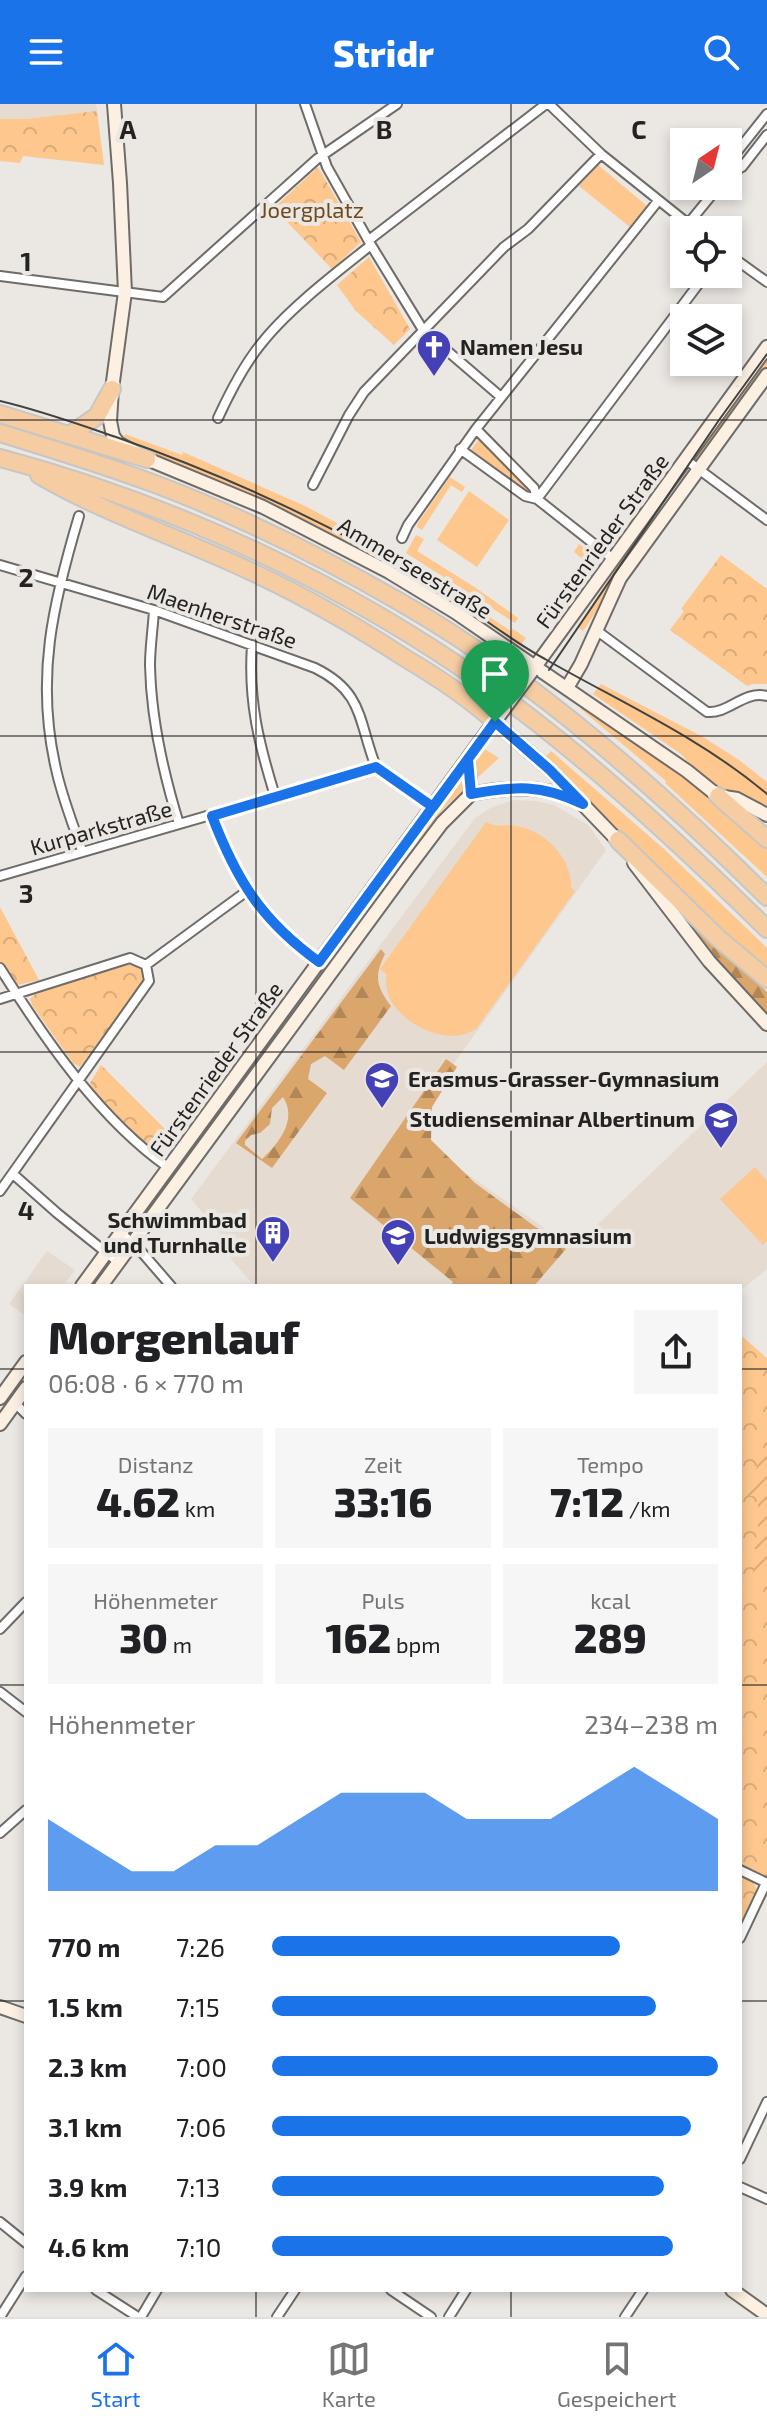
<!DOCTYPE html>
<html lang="de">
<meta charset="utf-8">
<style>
body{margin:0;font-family:"Exo 2",sans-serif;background:#f6f6f6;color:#202124;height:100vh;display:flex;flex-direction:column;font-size:30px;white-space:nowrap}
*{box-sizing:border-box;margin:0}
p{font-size:26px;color:#757577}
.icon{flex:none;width:44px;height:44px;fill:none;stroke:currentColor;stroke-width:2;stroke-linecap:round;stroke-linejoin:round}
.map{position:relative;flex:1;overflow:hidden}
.drawer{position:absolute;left:24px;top:1180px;width:718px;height:1008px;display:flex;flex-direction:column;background:#fff;border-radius:0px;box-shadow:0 4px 12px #0003}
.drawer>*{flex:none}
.needle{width:52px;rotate:35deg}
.tools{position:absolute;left:670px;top:24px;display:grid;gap:16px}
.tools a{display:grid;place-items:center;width:72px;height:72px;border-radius:0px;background:#fff;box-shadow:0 4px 12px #0003;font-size:40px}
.pin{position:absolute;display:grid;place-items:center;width:68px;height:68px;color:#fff;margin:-82px -34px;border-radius:50% 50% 50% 0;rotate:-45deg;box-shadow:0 0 8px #0007}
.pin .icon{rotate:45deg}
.round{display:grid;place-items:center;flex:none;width:84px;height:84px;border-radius:0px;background:#f6f6f6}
.headline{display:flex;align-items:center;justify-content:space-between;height:136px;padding:0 24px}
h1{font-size:44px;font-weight:800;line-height:60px}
.figures{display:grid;grid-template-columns:repeat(3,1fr);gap:12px;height:136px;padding:8px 24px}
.figures div{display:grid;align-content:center;border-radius:0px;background:#f6f6f6;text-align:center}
.figures b{font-size:40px;font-weight:800}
.figures small{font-size:22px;font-weight:400}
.figures p{font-size:22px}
.chart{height:224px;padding:16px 24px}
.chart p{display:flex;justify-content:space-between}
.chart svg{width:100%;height:144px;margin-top:8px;fill:#1a73e8;opacity:.7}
ul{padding:0 24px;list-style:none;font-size:26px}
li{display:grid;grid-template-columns:128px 96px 1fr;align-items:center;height:60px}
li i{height:20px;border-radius:10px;background:#1a73e8}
header{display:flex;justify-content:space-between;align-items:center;height:104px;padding:0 24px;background:#1a73e8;color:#fff;font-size:36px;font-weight:800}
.dock{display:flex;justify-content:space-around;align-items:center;height:112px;border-top:2px solid #e0e0e0;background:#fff;font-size:22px;color:#757577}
.dock a{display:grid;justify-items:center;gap:4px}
.dock .on{color:#1a73e8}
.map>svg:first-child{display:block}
.built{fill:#e5dbd1}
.grass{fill:#fdc78d}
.forest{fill:url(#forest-firs);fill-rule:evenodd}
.park{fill:url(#park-crowns)}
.garden{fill:url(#garden-furrows)}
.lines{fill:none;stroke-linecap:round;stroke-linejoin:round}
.street-casing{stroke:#6f6b68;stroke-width:12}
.secondary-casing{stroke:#6f6b68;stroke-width:16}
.highway-casing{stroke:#c6c6c5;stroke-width:20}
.street{stroke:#fff;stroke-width:8}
.secondary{stroke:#fcf0e3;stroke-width:12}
.highway{stroke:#f6cda2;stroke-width:16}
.tram{stroke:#43423f;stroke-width:2}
.secondary-bridge-casing{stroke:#6f6b68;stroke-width:16;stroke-linecap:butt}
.secondary-bridge{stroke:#fcf0e3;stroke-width:12}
.route-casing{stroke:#fff;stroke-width:16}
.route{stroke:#1a73e8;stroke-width:10}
.grid{fill:none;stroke:#242321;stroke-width:2;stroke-opacity:0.55}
.labels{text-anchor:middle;stroke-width:8;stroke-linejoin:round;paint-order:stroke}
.park-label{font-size:22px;fill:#6e4a1e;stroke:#ebe7e3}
.poi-label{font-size:22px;font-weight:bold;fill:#242321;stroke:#ebe7e3;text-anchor:start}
.street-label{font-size:22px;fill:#242321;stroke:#ebe7e3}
.grid-label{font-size:26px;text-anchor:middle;font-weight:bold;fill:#242321;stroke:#ebe7e3;stroke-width:8;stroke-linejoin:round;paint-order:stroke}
</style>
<header><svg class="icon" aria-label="menu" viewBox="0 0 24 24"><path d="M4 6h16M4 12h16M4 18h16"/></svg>Stridr<svg class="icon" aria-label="search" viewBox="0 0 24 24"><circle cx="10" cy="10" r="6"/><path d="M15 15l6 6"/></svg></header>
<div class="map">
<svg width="767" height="2213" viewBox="0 0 767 2213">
<defs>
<pattern id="forest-firs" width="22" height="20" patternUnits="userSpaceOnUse" patternTransform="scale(2)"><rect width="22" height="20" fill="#dba66c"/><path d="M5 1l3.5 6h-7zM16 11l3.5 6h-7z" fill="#b18758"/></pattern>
<pattern id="park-crowns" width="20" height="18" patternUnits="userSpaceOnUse" patternTransform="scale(2)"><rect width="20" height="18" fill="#fdc78d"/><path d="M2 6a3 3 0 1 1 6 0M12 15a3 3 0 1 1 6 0" fill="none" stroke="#d9ab79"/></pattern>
<pattern id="garden-furrows" width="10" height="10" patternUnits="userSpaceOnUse" patternTransform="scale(2)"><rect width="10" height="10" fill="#fdc78d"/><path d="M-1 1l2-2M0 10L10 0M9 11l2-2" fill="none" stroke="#d9ab79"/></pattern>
</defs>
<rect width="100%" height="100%" fill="#ebe7e3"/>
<path class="built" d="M 0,0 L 96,0 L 97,7 L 26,15 L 0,15 Z
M 515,696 L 536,697 L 554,701 L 588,721 L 606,746 L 428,996 L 427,1042 L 573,1144 L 767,958 L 767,1165 L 740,1187 L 740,1182 L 254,1182 L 216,1137 L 221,1131 L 191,1095 L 475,714 L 492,703 Z
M 47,1147 L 75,1166 L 63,1182 L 26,1182 L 26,1212 L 9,1200 Z"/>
<path class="grass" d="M 598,61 L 647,102 L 630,123 L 579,82 Z
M 767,248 L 767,267 L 698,363 L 689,357 Z
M 125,330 L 182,351 L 183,348 L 305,402 L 395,450 L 464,493 L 463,496 L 511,527 L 513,525 L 526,534 L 520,542 L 471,508 L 469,510 C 362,440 248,387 129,343 L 122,338 Z
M 479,335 L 483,337 L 532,388 L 529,389 L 471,346 Z
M 450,373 L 465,383 L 462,388 L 451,381 L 422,426 L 417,423 L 418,419 Z
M 469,387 L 509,416 L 477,463 L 437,436 Z
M 416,431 L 424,435 L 417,447 L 476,484 L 518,514 L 515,519 L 406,449 Z
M 633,438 L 639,443 L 583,527 L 578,523 Z
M 579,440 L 590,448 L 591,455 L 548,515 L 543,512 L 584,456 L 574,448 Z
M 601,580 L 703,633 L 739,656 L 767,678 L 767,703 L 714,680 L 694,664 L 681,650 L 593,590 Z
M 583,602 C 649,646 708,688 767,742 L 767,773 L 665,679 L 666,677 L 581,605 Z
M 483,644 L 499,654 L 443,705 L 420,738 L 416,735 Z
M 551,647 L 664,745 L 767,844 L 767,868 L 678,787 L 546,652 Z
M 486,718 C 496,724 506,720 517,722 C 545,727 572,754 571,783 L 575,787 L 477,924 C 450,944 404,922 390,895 C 386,886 386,879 386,870 L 380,865 Z
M 755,1063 L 767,1077 L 767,1137 L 763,1141 L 720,1095 Z"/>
<path class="forest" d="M 673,800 L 767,888 L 767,911 L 738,881 Z
M 381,845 L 385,850 C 374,872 376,882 391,902 L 344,966 L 325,952 L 311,960 L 308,975 L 327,989 L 272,1064 L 236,1039 ZM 283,993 C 298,1016 278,1040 262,1055 L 245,1041 L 245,1037 L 251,1031 L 260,1029 L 270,1020 L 272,1004 Z
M 446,955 L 457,963 L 432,1003 L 431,1036 L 475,1079 L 566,1145 L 534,1182 L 451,1182 L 453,1178 L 350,1094 Z"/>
<path class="park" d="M 97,7 L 104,61 L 23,52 L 20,59 L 0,57 L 0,15 L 26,15 Z
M 318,63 L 361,138 L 332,165 L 274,104 Z
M 369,153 L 410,225 L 394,241 L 356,207 L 337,181 Z
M 721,451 L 767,485 L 767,580 L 754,580 L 747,582 L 670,526 L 684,507 L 681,505 Z
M 0,803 L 39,876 L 17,881 L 0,858 Z
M 130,859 L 142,866 L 145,876 L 80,963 L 73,959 L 32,901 L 30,895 L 35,890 Z
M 101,961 L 170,1030 L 157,1048 L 153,1049 L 134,1032 L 91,984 L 90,979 Z
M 743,1233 L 767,1254 L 767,1773 L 740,1761 L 740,1235 Z
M 740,1770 L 752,1776 L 757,1786 L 740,1822 Z"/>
<path class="garden" d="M 767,1349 L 767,1468 L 748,1478 L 763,1447 L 755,1445 L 753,1442 L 758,1428 L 758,1393 L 746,1391 L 759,1357 Z"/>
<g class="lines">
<defs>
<path id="street" d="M 305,0 L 327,63 L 371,141 L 423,226 L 501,293
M 549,0 L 601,50 L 696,126
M 730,68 L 732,54 L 767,10
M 729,70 L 742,63 L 767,31
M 688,120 L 719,82
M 369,136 L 546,0
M 728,150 L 767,178
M 0,172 L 163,193 L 317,55 L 397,0
M 218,314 C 230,288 243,262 261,240 C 288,205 336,169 371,141
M 476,325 L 534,384 L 537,395
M 460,345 L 525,392 L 537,395 L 613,455
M 685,355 L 767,416
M 313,381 L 349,311 L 364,288 L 504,143 L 528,125 L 601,50
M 537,395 L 706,170
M 79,412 C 53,499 35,574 56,665 C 62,693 73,720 82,747
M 402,434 L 408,421 L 476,325 L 658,97
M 0,461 L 154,506 L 315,564 C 364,588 358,617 376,663
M 154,506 C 153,524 150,543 150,561 C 151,616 163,668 179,720
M 596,526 L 707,608 C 729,610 744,586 767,592
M 252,541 C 248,597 259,640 275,692
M 376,663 L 433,703
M 212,712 C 236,775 262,818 319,858
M 0,772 L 376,663
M 146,861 L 247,787
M 0,864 C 44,934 100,1016 169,1064
M 0,895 L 130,854 L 146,861
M 13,1070 L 57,1109 L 118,1158
M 0,1087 L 149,877 L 146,861
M 121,1129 L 139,1145 L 171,1182
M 15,1299 L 26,1310
M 0,1525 L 26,1498
M 0,1588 L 26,1608
M 0,1729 L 26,1706
M 740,1766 L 767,1779
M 740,1834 L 766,1779
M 740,2055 L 767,1998
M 740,2083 L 767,2095
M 0,2118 L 26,2139
M 96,2186 L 138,2213
M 391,2186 L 431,2213
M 0,2213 L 26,2172
M 141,2213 L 157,2186
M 277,2213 L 295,2186
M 449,2213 L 466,2186
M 625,2213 L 643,2186"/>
<path id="secondary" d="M 114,0 L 120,79 L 125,188 L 112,285 L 110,317 L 113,332 L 118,339 L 147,355 L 263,403 L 389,468 L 455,508 L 687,667 L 718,692 L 737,695 L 767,711
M 532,567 L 767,243
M 567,584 L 581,560 L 620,474 L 767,271
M 495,618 L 550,666 L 622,741
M 471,690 C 509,683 541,680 577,697
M 634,759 L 709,857 L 767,920
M 82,1182 L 498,613
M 101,1182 L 408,764 L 442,719 L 471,690 L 468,655
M 0,1294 L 26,1258
M 0,1320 L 26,1284
M 0,1903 L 26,1912
M 732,2186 L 767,2211"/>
<path id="highway" d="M 0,310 L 147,355
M 0,329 C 52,345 104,361 155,380 C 240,412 322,453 400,498 C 533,574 659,686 767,793
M 71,330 L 97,312 L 112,285
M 0,354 C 202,408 398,505 560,637 C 633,696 701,760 767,825
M 39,371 C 106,410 180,434 250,467 C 304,492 356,522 405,554 C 437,573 468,593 495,618
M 718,692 L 767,735
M 618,736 L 718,834 L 767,875"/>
</defs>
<use href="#street" class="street-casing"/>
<use href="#secondary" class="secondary-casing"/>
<use href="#highway" class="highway-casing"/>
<use href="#street" class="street"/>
<use href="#secondary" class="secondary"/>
<use href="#highway" class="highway"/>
<path class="tram" d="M 0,297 C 39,306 78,320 116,333 C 228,372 337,423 439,485 C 475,507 508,535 545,555 C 620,598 701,634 767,690
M 549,566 L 719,316 L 767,250"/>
<defs>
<path id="secondary-bridge" d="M 499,612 L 532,567"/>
</defs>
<use href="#secondary-bridge" class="secondary-bridge-casing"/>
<use href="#secondary-bridge" class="secondary-bridge"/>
</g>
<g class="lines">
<defs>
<path id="route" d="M 495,618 L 319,858 C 262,817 237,777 212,712 L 376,663 L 433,703 L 468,655 L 471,690 C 515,682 541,680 583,700 L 550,666 L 495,618"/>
</defs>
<use href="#route" class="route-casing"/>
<use href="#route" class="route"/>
</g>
<path class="grid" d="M 256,0 L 256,1182M 511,0 L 511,1182M 0,316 L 767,316M 0,632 L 767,632M 0,948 L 767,948M 0,1265 L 26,1265M 740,1265 L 767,1265M 0,1581 L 26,1581M 740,1581 L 767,1581M 0,1897 L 26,1897M 740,1897 L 767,1897M 256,2186 L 256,2213M 511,2186 L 511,2213"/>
<defs>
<symbol id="church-pin" viewBox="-11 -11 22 30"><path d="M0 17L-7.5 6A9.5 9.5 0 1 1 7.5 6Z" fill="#4441b7" stroke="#ebe7e3"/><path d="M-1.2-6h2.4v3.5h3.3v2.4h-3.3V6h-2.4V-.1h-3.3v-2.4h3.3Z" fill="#fff"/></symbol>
<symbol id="school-pin" viewBox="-11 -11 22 30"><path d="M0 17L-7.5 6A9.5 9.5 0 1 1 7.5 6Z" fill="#4441b7" stroke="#ebe7e3"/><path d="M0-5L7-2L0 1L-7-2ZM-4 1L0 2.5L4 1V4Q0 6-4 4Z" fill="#fff"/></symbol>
<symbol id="building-pin" viewBox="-11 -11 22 30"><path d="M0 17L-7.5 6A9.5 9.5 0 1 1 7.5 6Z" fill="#4441b7" stroke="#ebe7e3"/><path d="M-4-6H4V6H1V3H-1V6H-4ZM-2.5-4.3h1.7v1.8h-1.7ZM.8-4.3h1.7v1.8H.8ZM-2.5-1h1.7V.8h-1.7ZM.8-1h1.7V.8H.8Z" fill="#fff"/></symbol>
</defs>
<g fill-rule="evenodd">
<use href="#church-pin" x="414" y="223" width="40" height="54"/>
<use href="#school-pin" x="362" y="955" width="40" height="54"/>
<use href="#school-pin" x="701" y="995" width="40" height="54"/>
<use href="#building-pin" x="253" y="1109" width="40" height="54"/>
<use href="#school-pin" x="378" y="1112" width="40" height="54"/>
</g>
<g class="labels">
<g class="park-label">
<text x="312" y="114">Joergplatz</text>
</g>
<g class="poi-label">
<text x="460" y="251">Namen Jesu</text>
<text x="408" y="983">Erasmus-Grasser-Gymnasium</text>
<text x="695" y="1023" text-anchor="end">Studienseminar Albertinum</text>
<text x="247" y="1124" text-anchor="end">Schwimmbad<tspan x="247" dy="25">und Turnhalle</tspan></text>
<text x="424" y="1140">Ludwigsgymnasium</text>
</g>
<g class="street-label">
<text transform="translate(602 437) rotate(-54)" y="8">Fürstenrieder Straße</text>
<text transform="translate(415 464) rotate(31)" y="8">Ammerseestraße</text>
<text transform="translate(222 512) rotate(19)" y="8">Maenherstraße</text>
<text transform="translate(101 724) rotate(-16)" y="8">Kurparkstraße</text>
<text transform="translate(216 965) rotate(-54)" y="8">Fürstenrieder Straße</text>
</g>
</g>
<g class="grid-label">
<text x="128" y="35">A</text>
<text x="384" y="35">B</text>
<text x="639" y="35">C</text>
<text x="26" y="167">1</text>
<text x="26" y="483">2</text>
<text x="26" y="799">3</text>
<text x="26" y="1116">4</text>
</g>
</svg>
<div class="tools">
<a><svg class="needle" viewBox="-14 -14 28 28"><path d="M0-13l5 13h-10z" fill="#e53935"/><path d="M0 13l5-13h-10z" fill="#757577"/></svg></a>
<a><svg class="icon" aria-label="locate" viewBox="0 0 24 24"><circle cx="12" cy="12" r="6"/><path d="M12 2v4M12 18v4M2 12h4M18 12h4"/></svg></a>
<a><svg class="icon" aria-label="layers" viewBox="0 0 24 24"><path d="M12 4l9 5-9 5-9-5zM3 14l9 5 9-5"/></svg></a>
</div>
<div class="pin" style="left:495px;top:618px;background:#1e9e55"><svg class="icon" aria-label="arrive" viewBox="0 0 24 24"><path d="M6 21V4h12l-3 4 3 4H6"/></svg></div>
<section class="drawer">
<div class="headline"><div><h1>Morgenlauf</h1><p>06:08 · 6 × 770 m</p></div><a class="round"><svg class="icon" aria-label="share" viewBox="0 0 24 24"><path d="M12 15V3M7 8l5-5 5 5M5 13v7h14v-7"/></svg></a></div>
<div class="figures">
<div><p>Distanz</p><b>4.62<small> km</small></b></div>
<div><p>Zeit</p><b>33:16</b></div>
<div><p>Tempo</p><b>7:12<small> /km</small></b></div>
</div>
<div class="figures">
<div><p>Höhenmeter</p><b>30<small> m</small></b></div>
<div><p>Puls</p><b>162<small> bpm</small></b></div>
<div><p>kcal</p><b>289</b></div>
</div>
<div class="chart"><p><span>Höhenmeter</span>234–238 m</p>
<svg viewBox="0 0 160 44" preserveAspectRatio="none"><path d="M0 44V22L10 30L20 38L30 38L40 30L50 30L60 22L70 14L80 14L90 14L100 22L110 22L120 22L130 14L140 6L150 14L160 22V44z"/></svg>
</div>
<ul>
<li><b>770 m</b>7:26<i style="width:78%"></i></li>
<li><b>1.5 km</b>7:15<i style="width:86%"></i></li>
<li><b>2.3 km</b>7:00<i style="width:100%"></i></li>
<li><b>3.1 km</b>7:06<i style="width:94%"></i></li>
<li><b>3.9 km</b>7:13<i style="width:88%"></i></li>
<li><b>4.6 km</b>7:10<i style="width:90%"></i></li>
</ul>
</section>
</div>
<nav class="dock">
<a class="on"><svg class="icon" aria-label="home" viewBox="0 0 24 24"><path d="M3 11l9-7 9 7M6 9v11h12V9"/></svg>Start</a>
<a><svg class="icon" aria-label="map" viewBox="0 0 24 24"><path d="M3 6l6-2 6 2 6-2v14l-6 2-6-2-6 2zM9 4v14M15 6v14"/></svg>Karte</a>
<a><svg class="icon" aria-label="saved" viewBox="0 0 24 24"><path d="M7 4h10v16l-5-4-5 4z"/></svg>Gespeichert</a>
</nav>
